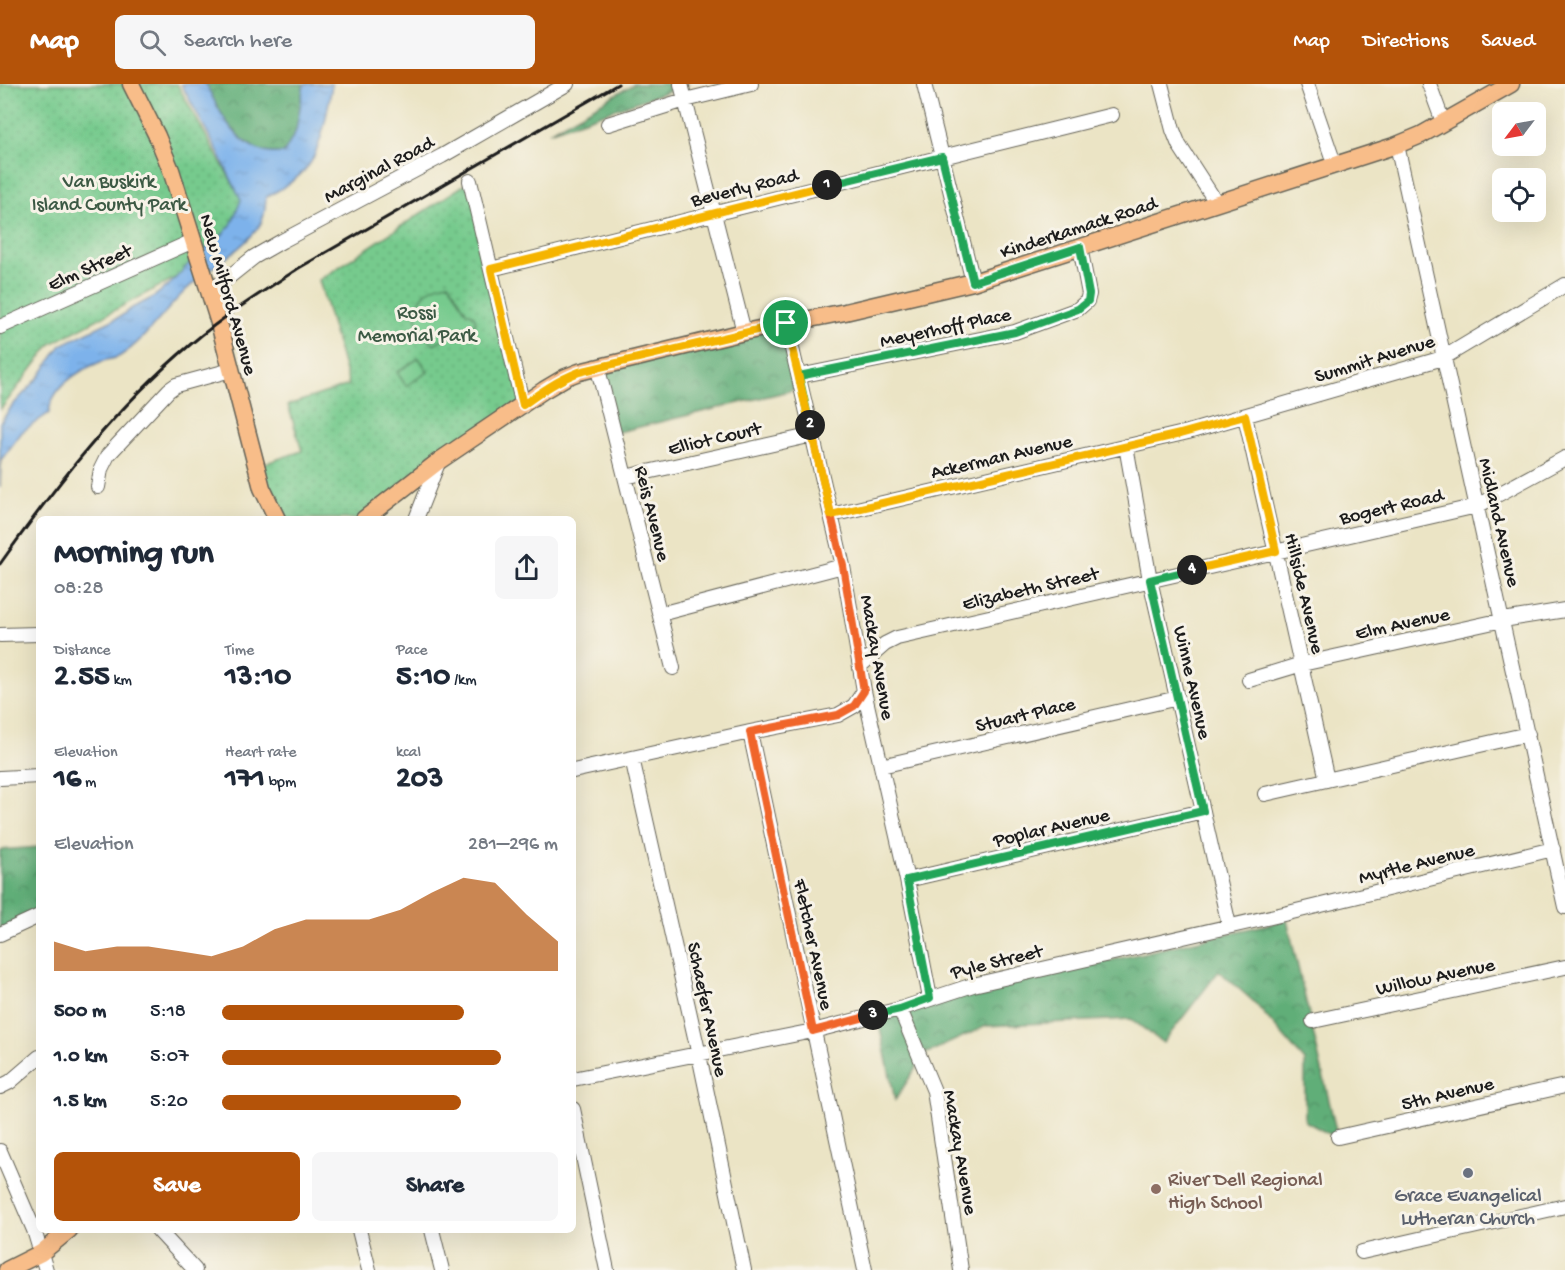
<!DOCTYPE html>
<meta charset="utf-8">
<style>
body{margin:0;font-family:"Gochi Hand",sans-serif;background:#f6f6f7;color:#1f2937;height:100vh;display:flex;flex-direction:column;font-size:22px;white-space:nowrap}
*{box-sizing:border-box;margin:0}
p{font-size:20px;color:#747a83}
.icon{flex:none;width:33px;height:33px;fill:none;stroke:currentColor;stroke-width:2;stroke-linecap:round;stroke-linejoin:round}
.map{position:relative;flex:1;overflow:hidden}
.details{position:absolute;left:36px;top:432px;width:540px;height:717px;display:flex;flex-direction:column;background:#fff;border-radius:9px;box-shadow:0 6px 24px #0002}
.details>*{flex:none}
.needle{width:39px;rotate:238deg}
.controls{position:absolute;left:1492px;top:18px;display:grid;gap:12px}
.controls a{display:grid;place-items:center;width:54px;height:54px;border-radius:9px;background:#fff;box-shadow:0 6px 24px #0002;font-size:30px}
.pin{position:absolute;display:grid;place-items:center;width:51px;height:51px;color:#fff;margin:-26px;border:3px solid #fff;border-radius:50%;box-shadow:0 2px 6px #0007}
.km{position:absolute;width:30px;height:30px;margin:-15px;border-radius:50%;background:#222;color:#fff;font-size:16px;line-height:30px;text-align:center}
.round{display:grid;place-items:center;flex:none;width:63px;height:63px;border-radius:9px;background:#f6f6f7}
.overview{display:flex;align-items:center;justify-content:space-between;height:102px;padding:0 18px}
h1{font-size:33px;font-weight:800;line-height:45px}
.metrics{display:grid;grid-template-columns:repeat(3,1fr);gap:9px;height:102px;padding:6px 18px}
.metrics div{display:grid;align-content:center}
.metrics b{font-size:30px;font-weight:800}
.metrics small{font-size:16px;font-weight:400}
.metrics p{font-size:16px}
.chart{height:168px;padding:12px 18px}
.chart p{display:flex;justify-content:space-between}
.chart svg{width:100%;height:108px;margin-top:6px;fill:#b45309;opacity:.7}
.action{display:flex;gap:12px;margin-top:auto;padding:12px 18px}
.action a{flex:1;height:69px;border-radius:9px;background:#b45309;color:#fff;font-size:24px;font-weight:800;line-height:69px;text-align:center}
.action a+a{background:#f6f6f7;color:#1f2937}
ul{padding:0 18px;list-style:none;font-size:20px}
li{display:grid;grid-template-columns:96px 72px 1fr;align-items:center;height:45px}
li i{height:15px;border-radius:8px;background:#b45309}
header{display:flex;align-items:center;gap:36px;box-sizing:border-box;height:84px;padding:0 30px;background:#b45309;color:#fff}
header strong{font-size:28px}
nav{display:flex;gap:33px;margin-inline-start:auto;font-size:21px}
.search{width:420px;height:54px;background:#f6f6f7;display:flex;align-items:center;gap:15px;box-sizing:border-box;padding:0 21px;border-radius:9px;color:#747a83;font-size:22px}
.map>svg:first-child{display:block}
.grass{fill:url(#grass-dots);stroke:#497354;stroke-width:1.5}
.forest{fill:url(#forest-crowns);stroke:#3e654a;stroke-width:1.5}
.pitch{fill:#76ca8d;stroke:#497354;stroke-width:1.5}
.water{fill:url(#water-ripples);stroke:#4c6784;stroke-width:1.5}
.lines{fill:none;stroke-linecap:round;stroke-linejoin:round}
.minor-casing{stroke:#646257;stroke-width:16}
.major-casing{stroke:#646257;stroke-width:19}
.minor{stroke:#fff;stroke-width:14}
.major{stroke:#f8bd89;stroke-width:16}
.rail{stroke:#1c1c1c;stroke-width:3}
.split-1-casing{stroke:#fff;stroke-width:12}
.split-2-casing{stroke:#fff;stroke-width:12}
.split-3-casing{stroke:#fff;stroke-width:12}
.split-4-casing{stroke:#fff;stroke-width:12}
.split-5-casing{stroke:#fff;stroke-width:12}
.split-1{stroke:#f5b400;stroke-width:8}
.split-2{stroke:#22a559;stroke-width:8}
.split-3{stroke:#f0652b;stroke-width:8}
.split-4{stroke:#22a559;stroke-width:8}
.split-5{stroke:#f5b400;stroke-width:8}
.worship-dot{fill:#6b7280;stroke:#f7f3e8;stroke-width:2}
.education-dot{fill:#8d6e63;stroke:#f7f3e8;stroke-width:2}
.labels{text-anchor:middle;stroke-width:6;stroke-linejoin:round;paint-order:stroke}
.street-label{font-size:20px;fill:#1c1c1c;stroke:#f7f3e8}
.park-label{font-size:20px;fill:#3c5944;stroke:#f7f3e8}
.education-label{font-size:20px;fill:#785e54;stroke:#f7f3e8;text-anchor:start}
.worship-label{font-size:20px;fill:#5b616d;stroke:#f7f3e8}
</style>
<header>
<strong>Map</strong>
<div class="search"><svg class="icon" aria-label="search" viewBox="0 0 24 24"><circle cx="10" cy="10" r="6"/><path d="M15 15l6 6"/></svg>Search here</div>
<nav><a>Map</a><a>Directions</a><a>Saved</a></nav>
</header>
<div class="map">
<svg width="1565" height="1186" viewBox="0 0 1565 1186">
<defs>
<pattern id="grass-dots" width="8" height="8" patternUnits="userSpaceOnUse" patternTransform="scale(1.5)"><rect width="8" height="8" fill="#76ca8d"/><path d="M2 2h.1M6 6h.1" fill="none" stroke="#66ad79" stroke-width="1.8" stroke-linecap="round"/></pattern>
<pattern id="forest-crowns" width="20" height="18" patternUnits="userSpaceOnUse" patternTransform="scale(1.5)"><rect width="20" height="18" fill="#60ae78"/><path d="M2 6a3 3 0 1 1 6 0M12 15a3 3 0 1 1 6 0" fill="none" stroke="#4e8d62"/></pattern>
<pattern id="water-ripples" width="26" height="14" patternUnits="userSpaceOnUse" patternTransform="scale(1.5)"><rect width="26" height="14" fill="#7db2eb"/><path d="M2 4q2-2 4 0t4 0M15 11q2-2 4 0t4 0" fill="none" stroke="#6b98c9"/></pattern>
</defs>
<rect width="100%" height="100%" fill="#f7f3e8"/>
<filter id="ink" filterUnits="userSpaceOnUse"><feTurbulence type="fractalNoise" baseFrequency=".0167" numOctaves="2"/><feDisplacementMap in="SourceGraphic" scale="12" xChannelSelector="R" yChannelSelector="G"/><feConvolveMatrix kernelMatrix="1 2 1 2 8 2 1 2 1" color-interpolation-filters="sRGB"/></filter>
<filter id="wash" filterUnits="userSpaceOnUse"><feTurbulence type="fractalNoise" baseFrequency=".008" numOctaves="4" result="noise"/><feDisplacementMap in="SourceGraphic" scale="24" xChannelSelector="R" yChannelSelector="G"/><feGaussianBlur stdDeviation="1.35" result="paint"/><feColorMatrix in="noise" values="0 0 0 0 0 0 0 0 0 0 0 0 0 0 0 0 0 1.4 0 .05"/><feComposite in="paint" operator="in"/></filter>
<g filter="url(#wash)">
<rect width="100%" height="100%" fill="#ebe4c5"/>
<path class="grass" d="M 0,0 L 177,0 L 242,116 L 234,145 L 179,192 L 51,260 L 0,326 Z
M 470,97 L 523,322 L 364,435 L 277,435 L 257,382 L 302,367 L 288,321 L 349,301 L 319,196 Z"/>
<path class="forest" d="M 206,0 L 304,0 L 296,47 L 284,69 C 278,69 270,70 265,68 C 235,60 218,25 206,0 Z
M 634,0 L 689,0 L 549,48 Z
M 786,239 L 802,304 L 614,349 L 598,285 Z
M 39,763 L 39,832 L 0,850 L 0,766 Z
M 1287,836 L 1338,1055 L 1305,1037 L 1305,977 L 1254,918 L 1219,887 L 1163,959 L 1131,935 L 986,942 L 925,970 L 895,1016 L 877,930 Z"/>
<path class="pitch" d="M 449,199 L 467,229 L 471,229 L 475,234 L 475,240 L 467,245 L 463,243 L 434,260 C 405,241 414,202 449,199 Z
M 419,274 L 428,288 L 406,302 L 397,288 Z"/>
<path class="water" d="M 181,0 L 206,0 C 218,26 235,60 265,68 C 270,70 278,69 284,69 L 296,47 L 304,0 L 332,0 C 328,24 323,57 311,78 C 301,94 282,105 266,113 C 265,125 265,134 258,144 C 238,170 205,186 182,210 C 163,229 143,258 120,272 C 113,276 105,275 98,279 C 78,287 51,304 49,329 L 22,348 L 1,376 L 0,404 L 0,339 L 12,322 L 40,292 L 61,261 L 121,232 L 132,224 L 152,214 L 171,199 L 195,173 L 221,152 L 231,141 L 241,116 L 220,72 Z"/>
</g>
<g filter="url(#ink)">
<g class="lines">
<defs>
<path id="minor" d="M 681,0 L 744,248
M 924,0 L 973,198
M 1161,0 L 1173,46 L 1179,61 L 1216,118
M 1307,0 L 1335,82
M 1429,0 L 1443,38
M 608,40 L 685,16 L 751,0
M 1397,61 L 1565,823
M 470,97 L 523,322
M 491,185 L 1112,31
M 210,208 L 254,173 L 282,157 L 442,72 L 567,0
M 786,239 L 843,482 L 864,607 L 907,796 L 930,914
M 0,243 L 193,157
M 598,285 L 673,584
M 799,292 L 1015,248 L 1078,225 L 1087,217 L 1089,210 L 1080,163
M 1245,332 L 1327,696
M 1126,362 L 1150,496 L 1229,841
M 625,393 L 813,351
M 98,403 L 101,385 L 108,371 L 169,306 L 176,301 L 231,286
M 831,431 L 1188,348 L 1443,274 L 1565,201
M 416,435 L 438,379
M 660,530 L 843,482
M 0,551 L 39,550
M 861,581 L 885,560 L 897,554 L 1477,422 L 1565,374
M 1249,596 L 1302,580 L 1503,536 L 1565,526
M 750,648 L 865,1186
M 632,674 L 699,971 L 744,1186
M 881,682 L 1178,614
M 573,687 L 750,648 L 838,631 L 854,622 L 864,607
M 0,694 L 39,692
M 1265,710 L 1528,650
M 907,796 L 1203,727
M 0,850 L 39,832
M 900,925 L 934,1007 L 961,1186
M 1313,937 L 1565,883
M 573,995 L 813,947 L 900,925 L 973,901 L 1288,829 L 1553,765
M 0,1003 L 10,998 L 39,973
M 573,1025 L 607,1186
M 1338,1053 L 1565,1002
M 0,1067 L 34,1146 L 46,1186
M 158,1146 L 195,1186
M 359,1146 L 369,1186
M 432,1146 L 442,1186
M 1362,1168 L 1565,1122"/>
<path id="major" d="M 131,0 L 157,52 L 171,86 L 219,239 L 262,404 L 277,435
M 364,435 L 439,377 L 544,306 L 566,293 L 579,288 L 744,248 L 845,228 L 973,198 L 1397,61 L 1421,51 L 1511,0
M 7,1186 L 41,1169 L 69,1146"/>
</defs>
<use href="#minor" class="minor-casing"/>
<use href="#major" class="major-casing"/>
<use href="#minor" class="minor"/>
<use href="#major" class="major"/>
<path class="rail" d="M 0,480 C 56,401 116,323 191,260 C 224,232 262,208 299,184 L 618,0"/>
</g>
</g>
<g class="lines" filter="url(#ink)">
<defs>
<path id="split-1" d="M 786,239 L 579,288 C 558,296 541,308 523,321 L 491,185 L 827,101"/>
<path id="split-2" d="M 810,341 L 799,292 L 1015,248 L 1078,225 L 1088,217 L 1089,210 L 1080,163 L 973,198 L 942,73 L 827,101"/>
<path id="split-3" d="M 810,341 L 843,482 L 864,607 L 854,622 L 838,631 L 750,648 L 813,947 L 873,931"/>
<path id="split-4" d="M 873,931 L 900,925 L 930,914 L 907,796 L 1203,727 L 1150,496 L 1192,486"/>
<path id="split-5" d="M 786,239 L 831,431 L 1180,350 L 1245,332 L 1276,467 L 1192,486"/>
</defs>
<use href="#split-1" class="split-1-casing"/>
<use href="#split-2" class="split-2-casing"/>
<use href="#split-3" class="split-3-casing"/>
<use href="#split-4" class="split-4-casing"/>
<use href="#split-5" class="split-5-casing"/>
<use href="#split-1" class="split-1"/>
<use href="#split-2" class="split-2"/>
<use href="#split-3" class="split-3"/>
<use href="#split-4" class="split-4"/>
<use href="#split-5" class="split-5"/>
</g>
<circle class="worship-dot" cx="1468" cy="1089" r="6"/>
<circle class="education-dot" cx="1156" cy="1105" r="6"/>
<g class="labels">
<g class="street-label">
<text transform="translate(378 84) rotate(-28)" y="7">Marginal Road</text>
<text transform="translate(744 102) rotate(-14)" y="7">Beverly Road</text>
<text transform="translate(1078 142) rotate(-18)" y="7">Kinderkamack Road</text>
<text transform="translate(89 182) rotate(-24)" y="7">Elm Street</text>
<text transform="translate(230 210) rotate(74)" y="7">New Milford Avenue</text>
<text transform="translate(945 242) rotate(-12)" y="7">Meyerhoff Place</text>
<text transform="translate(1374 273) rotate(-17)" y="7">Summit Avenue</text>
<text transform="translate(714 353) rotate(-13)" y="7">Elliot Court</text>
<text transform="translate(1001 371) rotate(-13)" y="7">Ackerman Avenue</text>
<text transform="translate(1391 421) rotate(-13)" y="7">Bogert Road</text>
<text transform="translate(654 429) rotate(76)" y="7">Reis Avenue</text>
<text transform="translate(1501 438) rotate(77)" y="7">Midland Avenue</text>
<text transform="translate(1030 503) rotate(-13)" y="7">Elizabeth Street</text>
<text transform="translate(1306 509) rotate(77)" y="7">Hillside Avenue</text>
<text transform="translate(1402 538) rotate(-12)" y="7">Elm Avenue</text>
<text transform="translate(879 573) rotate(80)" y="7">Mackay Avenue</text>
<text transform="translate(1194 598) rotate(77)" y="7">Winne Avenue</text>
<text transform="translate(1025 629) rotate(-13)" y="7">Stuart Place</text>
<text transform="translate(1051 742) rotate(-13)" y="7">Poplar Avenue</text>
<text transform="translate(1416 778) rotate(-14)" y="7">Myrtle Avenue</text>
<text transform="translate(815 860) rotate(78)" y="7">Fletcher Avenue</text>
<text transform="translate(996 876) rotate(-14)" y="7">Pyle Street</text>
<text transform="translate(1435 891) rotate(-12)" y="7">Willow Avenue</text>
<text transform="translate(709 925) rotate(78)" y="7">Schaefer Avenue</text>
<text transform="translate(1447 1008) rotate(-13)" y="7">5th Avenue</text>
<text transform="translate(962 1068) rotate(80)" y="7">Mackay Avenue</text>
</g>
<g class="park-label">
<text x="109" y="103">Van Buskirk<tspan x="109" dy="23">Island County Park</tspan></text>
<text x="417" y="234">Rossi<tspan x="417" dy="23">Memorial Park</tspan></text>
</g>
<g class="education-label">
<text x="1168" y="1101">River Dell Regional<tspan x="1168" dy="23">High School</tspan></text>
</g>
<g class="worship-label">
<text x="1468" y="1117">Grace Evangelical<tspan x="1468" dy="23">Lutheran Church</tspan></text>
</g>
</g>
</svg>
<div class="controls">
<a><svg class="needle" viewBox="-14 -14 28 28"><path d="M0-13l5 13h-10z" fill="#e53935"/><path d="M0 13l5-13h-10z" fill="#747a83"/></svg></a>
<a><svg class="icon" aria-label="locate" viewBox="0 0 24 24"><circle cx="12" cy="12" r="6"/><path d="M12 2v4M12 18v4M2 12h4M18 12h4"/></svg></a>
</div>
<div class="pin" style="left:786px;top:239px;background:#1e9e55"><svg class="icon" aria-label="arrive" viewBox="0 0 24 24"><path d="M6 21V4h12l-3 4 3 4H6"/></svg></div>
<b class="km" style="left:827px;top:101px">1</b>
<b class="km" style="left:810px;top:341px">2</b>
<b class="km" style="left:873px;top:931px">3</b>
<b class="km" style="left:1192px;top:486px">4</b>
<section class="details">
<div class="overview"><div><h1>Morning run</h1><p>08:28</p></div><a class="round"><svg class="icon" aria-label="share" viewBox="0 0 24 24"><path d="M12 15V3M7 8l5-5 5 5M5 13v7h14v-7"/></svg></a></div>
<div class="metrics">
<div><p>Distance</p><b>2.55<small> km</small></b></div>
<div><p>Time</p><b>13:10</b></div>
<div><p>Pace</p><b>5:10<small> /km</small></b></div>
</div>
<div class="metrics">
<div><p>Elevation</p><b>16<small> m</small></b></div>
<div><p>Heart rate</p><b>171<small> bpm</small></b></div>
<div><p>kcal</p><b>203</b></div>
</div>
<div class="chart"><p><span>Elevation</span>281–296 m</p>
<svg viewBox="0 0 160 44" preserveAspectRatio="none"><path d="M0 44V32L10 36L20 34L30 34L40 36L50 38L60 34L70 27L80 23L90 23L100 23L110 19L120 12L130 6L140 8L150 21L160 32V44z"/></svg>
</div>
<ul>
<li><b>500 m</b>5:18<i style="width:72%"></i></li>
<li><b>1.0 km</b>5:07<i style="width:83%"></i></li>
<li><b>1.5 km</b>5:20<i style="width:71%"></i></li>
</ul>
<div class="action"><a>Save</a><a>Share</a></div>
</section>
</div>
